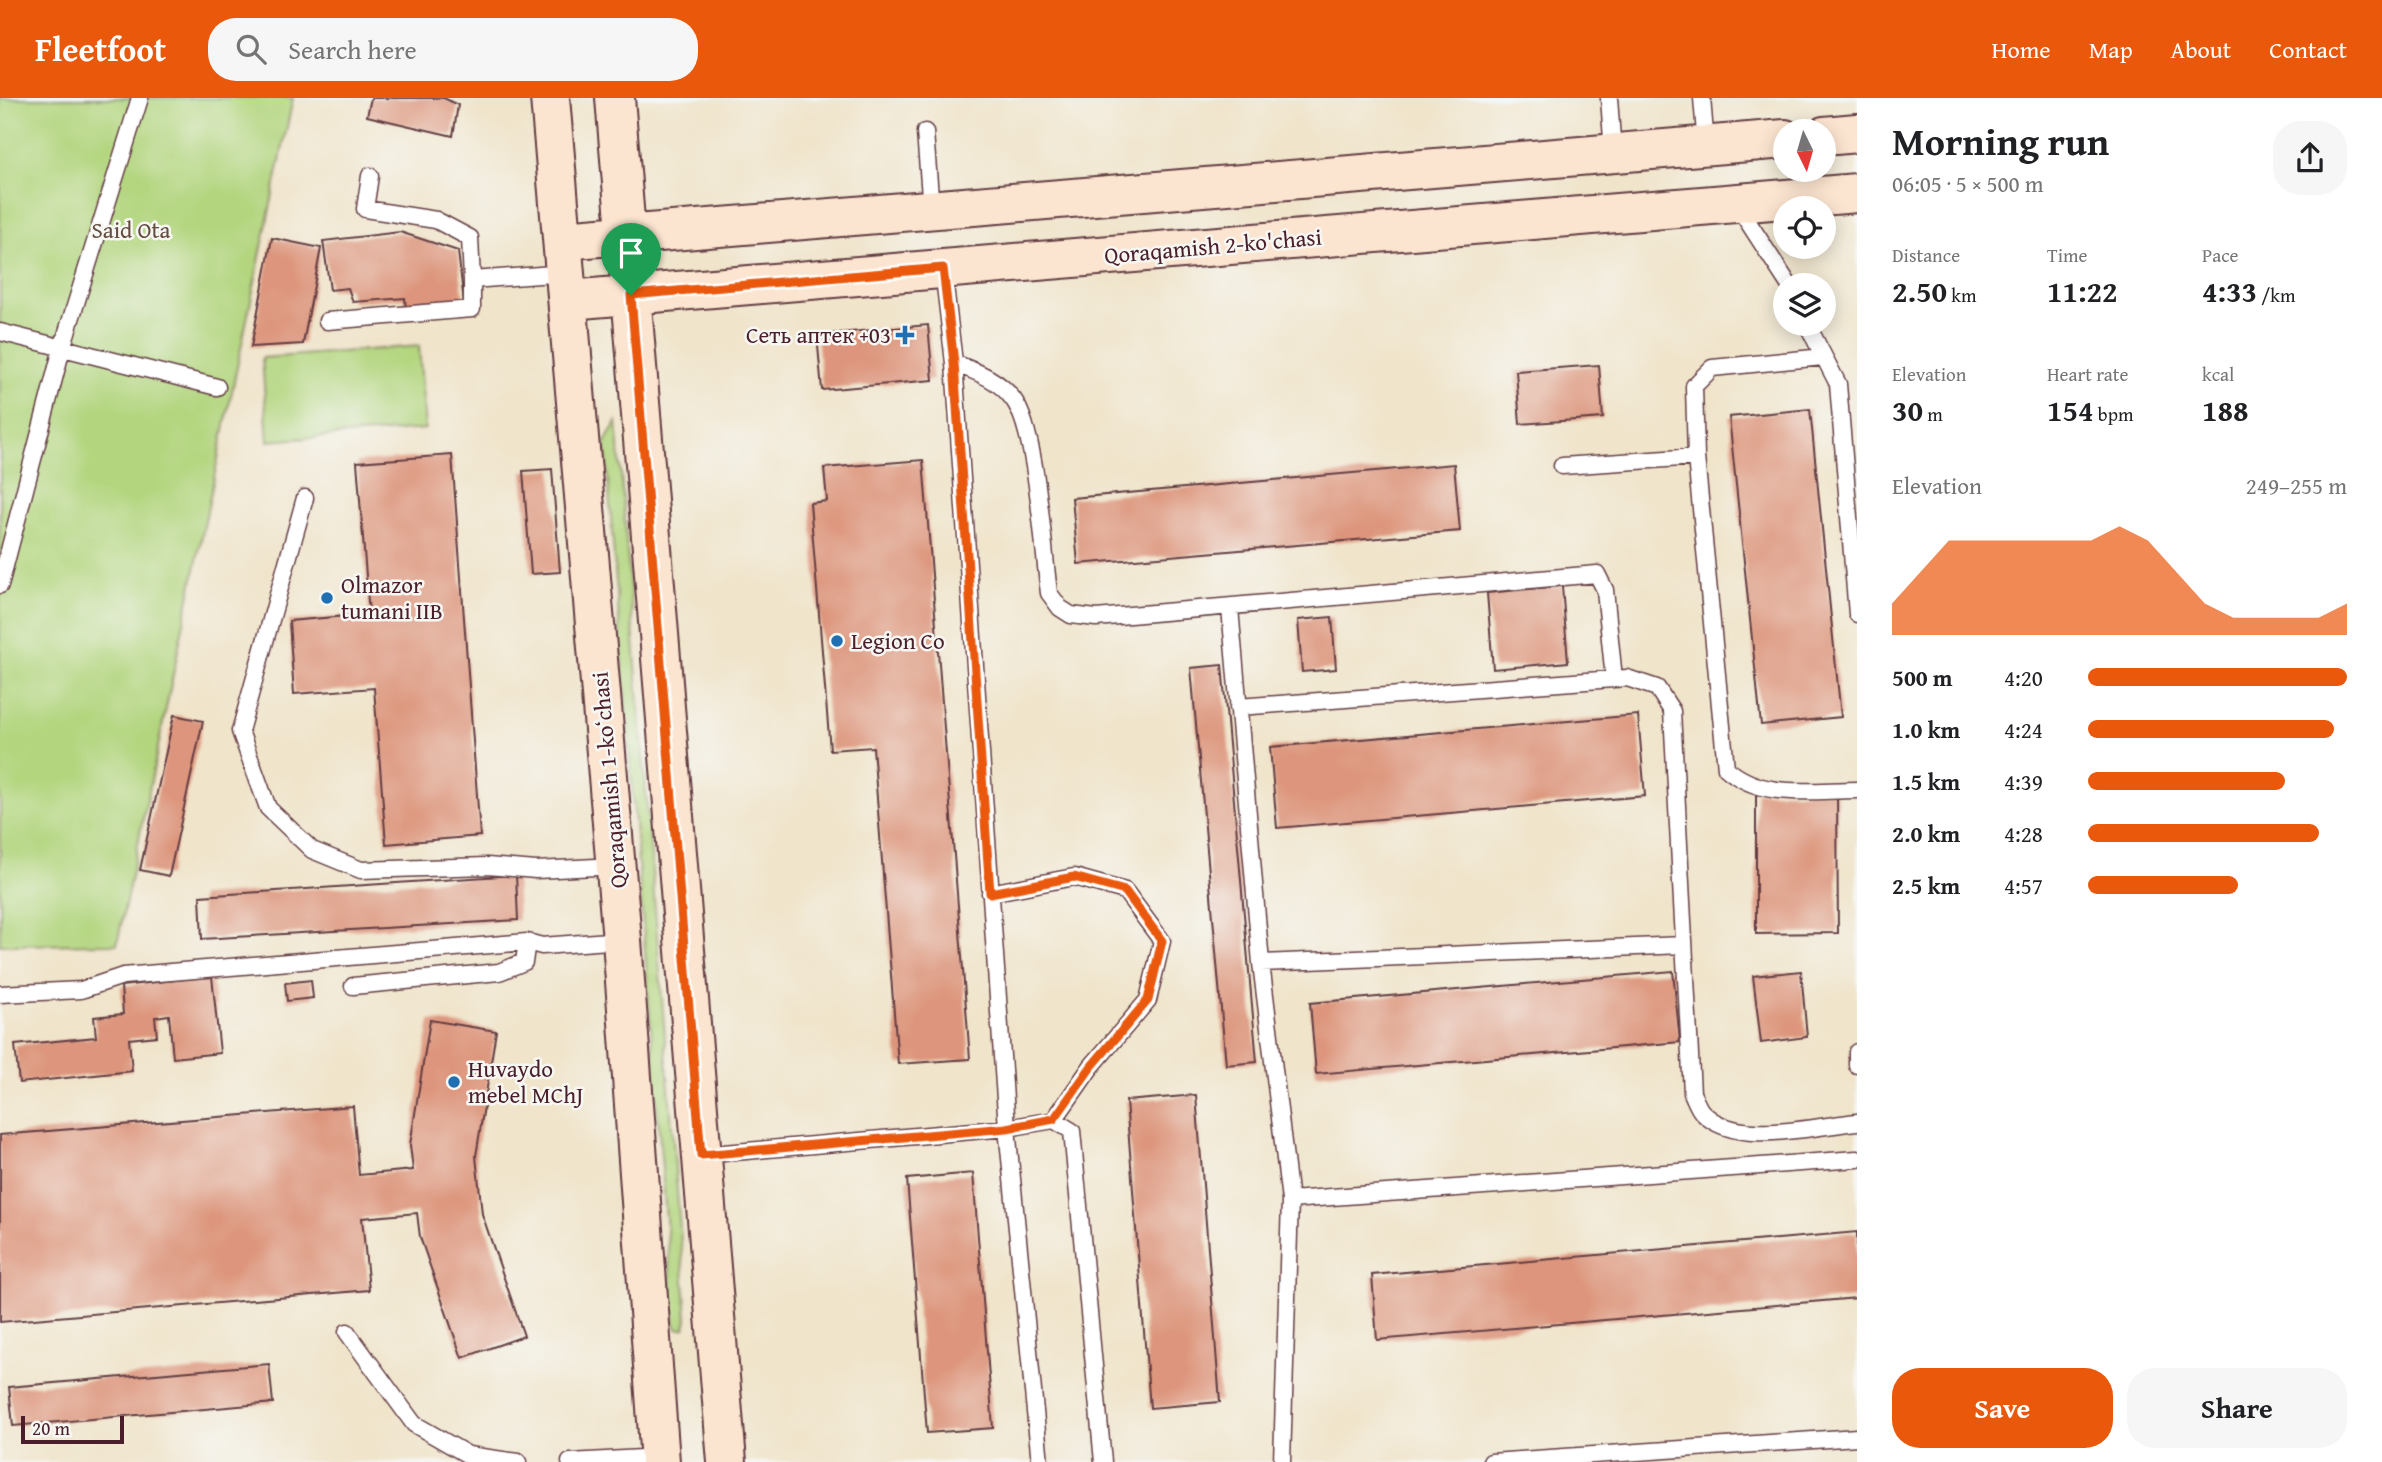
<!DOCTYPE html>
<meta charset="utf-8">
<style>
body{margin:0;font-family:"Gentium Book Plus",serif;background:#f6f6f6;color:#202124;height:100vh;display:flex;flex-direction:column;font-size:26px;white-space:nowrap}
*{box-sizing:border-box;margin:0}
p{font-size:23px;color:#757577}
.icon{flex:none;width:38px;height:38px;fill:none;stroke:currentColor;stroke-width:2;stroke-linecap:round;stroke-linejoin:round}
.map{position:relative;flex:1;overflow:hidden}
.side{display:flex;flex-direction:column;background:#fff;width:525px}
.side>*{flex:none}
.needle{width:46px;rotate:175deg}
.fabs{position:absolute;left:1773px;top:21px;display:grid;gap:14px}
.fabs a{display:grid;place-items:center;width:63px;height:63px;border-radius:50%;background:#fff;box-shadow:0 4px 18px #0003;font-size:35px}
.scale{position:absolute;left:21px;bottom:18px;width:103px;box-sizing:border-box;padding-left:7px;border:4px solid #4a1f2b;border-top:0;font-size:19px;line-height:24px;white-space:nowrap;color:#4a1f2b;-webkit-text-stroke:5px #f6f6f2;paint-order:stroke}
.pin{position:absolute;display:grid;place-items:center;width:60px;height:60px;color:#fff;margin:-72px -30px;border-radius:50% 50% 50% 0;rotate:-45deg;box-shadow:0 0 7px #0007}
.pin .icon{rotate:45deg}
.round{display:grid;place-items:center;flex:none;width:74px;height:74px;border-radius:28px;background:#f6f6f6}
.headline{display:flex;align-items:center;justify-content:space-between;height:119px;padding:0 35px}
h1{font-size:38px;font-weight:700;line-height:52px}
.metrics{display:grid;grid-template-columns:repeat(3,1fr);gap:10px;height:119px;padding:7px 35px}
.metrics div{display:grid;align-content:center}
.metrics b{font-size:30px;font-weight:700}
.metrics small{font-size:19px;font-weight:400}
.metrics p{font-size:19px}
.chart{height:196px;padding:14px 35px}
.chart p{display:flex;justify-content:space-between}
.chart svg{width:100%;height:126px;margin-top:7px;fill:#ea580c;opacity:.7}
.button{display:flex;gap:14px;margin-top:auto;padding:14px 35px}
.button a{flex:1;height:80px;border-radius:28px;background:#ea580c;color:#fff;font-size:28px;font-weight:700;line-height:80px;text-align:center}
.button a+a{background:#f6f6f6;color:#202124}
ul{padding:0 35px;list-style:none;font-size:23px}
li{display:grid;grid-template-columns:112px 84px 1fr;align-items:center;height:52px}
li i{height:18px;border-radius:9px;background:#ea580c}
header{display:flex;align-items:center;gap:42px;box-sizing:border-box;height:98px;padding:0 35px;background:#ea580c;color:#fff}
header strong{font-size:33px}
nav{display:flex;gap:38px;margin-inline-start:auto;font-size:24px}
.search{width:490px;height:63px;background:#f6f6f6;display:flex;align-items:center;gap:18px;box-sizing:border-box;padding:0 24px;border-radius:28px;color:#757577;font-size:26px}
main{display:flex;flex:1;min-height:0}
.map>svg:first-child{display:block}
.green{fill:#b2d57e;stroke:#7e7a54;stroke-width:2}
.building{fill:#dd967d}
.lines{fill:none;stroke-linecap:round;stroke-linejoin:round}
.lane-casing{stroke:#633d43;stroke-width:19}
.secondary-casing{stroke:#633d43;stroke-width:42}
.lane{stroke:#fff;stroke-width:16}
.secondary{stroke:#fce5d0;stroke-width:38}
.route-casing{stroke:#fff;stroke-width:14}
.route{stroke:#ea580c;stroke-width:9}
.poi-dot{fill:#1f6fb2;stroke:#f6f6f2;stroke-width:2.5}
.labels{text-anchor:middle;stroke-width:5;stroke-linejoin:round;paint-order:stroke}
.park-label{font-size:23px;fill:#644c40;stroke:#f6f6f2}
.street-label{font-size:23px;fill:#4a1f2b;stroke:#f6f6f2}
.poi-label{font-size:23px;fill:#4a1f2b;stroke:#f6f6f2;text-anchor:start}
</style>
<header>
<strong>Fleetfoot</strong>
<div class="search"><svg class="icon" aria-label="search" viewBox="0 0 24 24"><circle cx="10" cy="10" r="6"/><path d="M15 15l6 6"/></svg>Search here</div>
<nav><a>Home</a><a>Map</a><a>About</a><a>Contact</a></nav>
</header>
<main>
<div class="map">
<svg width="1857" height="1364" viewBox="0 0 1857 1364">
<rect width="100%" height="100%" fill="#f6f6f2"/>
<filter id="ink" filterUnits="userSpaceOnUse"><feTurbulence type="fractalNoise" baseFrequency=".0143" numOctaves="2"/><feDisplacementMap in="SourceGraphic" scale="14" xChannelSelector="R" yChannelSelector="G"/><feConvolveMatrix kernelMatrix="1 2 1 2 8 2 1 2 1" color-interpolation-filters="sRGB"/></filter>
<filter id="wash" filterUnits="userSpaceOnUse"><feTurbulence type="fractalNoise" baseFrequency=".00686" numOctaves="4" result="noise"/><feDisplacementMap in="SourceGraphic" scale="28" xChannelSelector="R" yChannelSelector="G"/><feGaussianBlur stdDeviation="1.57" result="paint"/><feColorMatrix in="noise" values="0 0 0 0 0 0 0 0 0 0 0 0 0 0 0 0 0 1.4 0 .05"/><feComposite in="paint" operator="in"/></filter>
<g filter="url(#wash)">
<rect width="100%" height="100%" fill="#f0e4ca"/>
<path class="green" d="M 0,0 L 293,0 L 117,846 L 0,847 Z
M 419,248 L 425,331 L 268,343 L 262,260 Z
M 617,324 L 687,1221 L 685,1230 L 677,1231 L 674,1223 L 605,344 Z"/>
<g id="blocks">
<path class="building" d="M 371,0 L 444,0 L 458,7 L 453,38 L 367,18 Z
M 400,134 L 458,153 L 464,205 L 406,212 L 405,200 L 353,204 L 348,190 L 330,192 L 323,143 Z
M 272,140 L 321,150 L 303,246 L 251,249 Z
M 928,227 L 933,282 L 822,292 L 817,237 Z
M 1599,267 L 1603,320 L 1520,326 L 1516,273 Z
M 1810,311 L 1841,619 L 1761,627 L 1729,319 Z
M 452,357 L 480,738 L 386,746 L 374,590 L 294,596 L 289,523 L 369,516 L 357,364 Z
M 923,362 L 970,961 L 898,966 L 873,649 L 830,652 L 810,405 L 827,403 L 824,370 Z
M 1454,366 L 1460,433 L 1078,466 L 1072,400 Z
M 552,371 L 560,474 L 531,476 L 523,373 Z
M 1562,488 L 1568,564 L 1493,571 L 1487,495 Z
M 1332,519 L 1336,571 L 1302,574 L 1298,522 Z
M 1222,567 L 1257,964 L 1226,967 L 1191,570 Z
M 174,617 L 203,623 L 169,778 L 140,772 Z
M 1638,617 L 1645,698 L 1277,730 L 1270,649 Z
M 1756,694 L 1837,694 L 1838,835 L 1756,836 Z
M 516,777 L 518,822 L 202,841 L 200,798 Z
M 1673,873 L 1680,944 L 1316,976 L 1310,905 Z
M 1801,873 L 1807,939 L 1761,945 L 1753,878 Z
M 212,878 L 220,955 L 173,960 L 169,917 L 155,919 L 157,938 L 129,941 L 132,973 L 19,985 L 15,947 L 96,939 L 94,919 L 123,916 L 121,888 Z
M 311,882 L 313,900 L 287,903 L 285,885 Z
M 430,922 L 496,933 L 476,1058 L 482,1116 L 524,1238 L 462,1260 L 420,1139 L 417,1115 L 362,1120 L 369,1192 L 0,1224 L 0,1037 L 353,1008 L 359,1077 L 413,1072 L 410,1047 Z
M 1196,997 L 1220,1304 L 1150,1310 L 1126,1003 Z
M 973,1075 L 993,1330 L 927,1335 L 907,1081 Z
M 1857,1134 L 1857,1200 L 1377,1242 L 1372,1177 Z
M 269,1266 L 273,1305 L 13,1328 L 9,1289 Z"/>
</g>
</g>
<g filter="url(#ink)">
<use href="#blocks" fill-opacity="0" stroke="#633d43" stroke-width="2"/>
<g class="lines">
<defs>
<path id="lane" d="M 1609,0 L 1613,55
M 1702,0 L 1706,48
M 925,34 L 931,111
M 370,78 L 365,111 L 436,122 L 470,140 L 472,182
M 1737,107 L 1789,187
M 943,170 L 954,265 C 977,274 998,281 1013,301 C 1037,332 1043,451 1049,495 L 1060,510 L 1071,517 L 1096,520 L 1597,476 L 1605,492 L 1614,581
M 327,223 L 472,211 L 472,182 L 566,175
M 1807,226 L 1838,286 L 1857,516
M 0,234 L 217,289
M 1823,259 L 1712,270 L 1694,288 L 1696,359 L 1726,670 C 1762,702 1811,692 1857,692
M 954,265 L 1007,1030 L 1040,1364
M 1562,368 L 1696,359
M 305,400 L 240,633 L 268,710 L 312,752 L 361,772 L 487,768 L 536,772 L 616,768
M 0,487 L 62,250 L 140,0
M 1230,510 L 1261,865 L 1290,1102 L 1282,1364
M 1238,609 L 1627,580 L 1657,590 L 1672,613 L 1692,995 C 1695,1001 1698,1010 1702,1014 C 1735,1050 1814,1028 1857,1024
M 1261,865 L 1683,847
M 353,888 L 499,874 L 524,864 L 527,844
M 0,896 L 81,892 L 123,878 L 527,844 L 542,848 L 622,842
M 1857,954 L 1857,967
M 1054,1022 L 1072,1033 L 1103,1364
M 701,1057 L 1007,1030 L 1054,1022 L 1091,969 L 1148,902 L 1162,843 L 1125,793 L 1074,779 L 990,795
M 1290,1102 L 1857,1061
M 347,1234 L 414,1326 L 468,1357 L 518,1364
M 570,1364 L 660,1359
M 1491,1364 L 1857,1339"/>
<path id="secondary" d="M 550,0 L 622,842 L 660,1364
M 615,0 L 727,1364
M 1824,38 L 1857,35
M 563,142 L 1785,41
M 569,202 L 1857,95"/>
</defs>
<use href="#lane" class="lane-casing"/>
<use href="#secondary" class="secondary-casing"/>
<use href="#lane" class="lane"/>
<use href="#secondary" class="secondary"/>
</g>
</g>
<g class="lines" filter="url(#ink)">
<defs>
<path id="route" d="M 943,170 L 954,265 L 990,795 L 1074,779 L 1125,793 L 1162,843 L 1148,902 L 1091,969 L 1054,1021 L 1007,1030 L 701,1057 L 631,197 Z"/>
</defs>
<use href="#route" class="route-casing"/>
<use href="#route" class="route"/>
</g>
<g class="poi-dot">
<path d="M901.5 226.5h7v7h7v7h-7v7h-7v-7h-7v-7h7z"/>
<circle cx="327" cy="500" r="7"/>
<circle cx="837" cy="543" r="7"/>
<circle cx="454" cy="984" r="7"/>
</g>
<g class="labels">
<g class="park-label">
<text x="131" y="140">Said Ota</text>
</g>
<g class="street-label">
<text transform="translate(1213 148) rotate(-5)" y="8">Qoraqamish 2-ko'chasi</text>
<text transform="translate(609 682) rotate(-95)" y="8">Qoraqamish 1-koʻchasi</text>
</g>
<g class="poi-label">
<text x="891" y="245" text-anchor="end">Сеть аптек +03</text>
<text x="341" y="495">Olmazor<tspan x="341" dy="26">tumani IIB</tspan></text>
<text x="851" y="551">Legion Co</text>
<text x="468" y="979">Huvaydo<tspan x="468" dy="26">mebel MChJ</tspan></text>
</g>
</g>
</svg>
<div class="fabs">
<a><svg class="needle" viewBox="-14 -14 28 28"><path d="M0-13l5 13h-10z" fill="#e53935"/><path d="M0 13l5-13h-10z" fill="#757577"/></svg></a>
<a><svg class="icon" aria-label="locate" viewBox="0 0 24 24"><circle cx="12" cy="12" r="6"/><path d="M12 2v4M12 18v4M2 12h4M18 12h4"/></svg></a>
<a><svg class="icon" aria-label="layers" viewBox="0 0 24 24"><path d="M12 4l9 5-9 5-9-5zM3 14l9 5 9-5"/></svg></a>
</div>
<div class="scale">20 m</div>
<div class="pin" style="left:631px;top:197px;background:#1e9e55"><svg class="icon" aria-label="arrive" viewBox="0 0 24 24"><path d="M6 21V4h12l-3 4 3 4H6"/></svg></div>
</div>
<section class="side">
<div class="headline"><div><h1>Morning run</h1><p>06:05 · 5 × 500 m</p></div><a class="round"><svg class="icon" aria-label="share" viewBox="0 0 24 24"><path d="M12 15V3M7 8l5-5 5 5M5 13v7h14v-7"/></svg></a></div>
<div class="metrics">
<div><p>Distance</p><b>2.50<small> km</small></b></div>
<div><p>Time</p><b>11:22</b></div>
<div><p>Pace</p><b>4:33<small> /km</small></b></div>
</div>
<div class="metrics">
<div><p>Elevation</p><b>30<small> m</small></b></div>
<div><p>Heart rate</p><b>154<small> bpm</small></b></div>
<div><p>kcal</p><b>188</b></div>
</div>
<div class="chart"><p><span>Elevation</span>249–255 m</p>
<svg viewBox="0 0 160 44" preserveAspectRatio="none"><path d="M0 44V33L10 22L20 11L30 11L40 11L50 11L60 11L70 11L80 6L90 11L100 22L110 33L120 38L130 38L140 38L150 38L160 33V44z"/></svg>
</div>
<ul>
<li><b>500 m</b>4:20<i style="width:100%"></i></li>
<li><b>1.0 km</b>4:24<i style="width:95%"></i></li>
<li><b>1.5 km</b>4:39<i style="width:76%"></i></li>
<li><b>2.0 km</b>4:28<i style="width:89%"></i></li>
<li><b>2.5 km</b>4:57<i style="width:58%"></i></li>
</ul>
<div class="button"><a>Save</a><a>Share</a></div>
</section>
</main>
